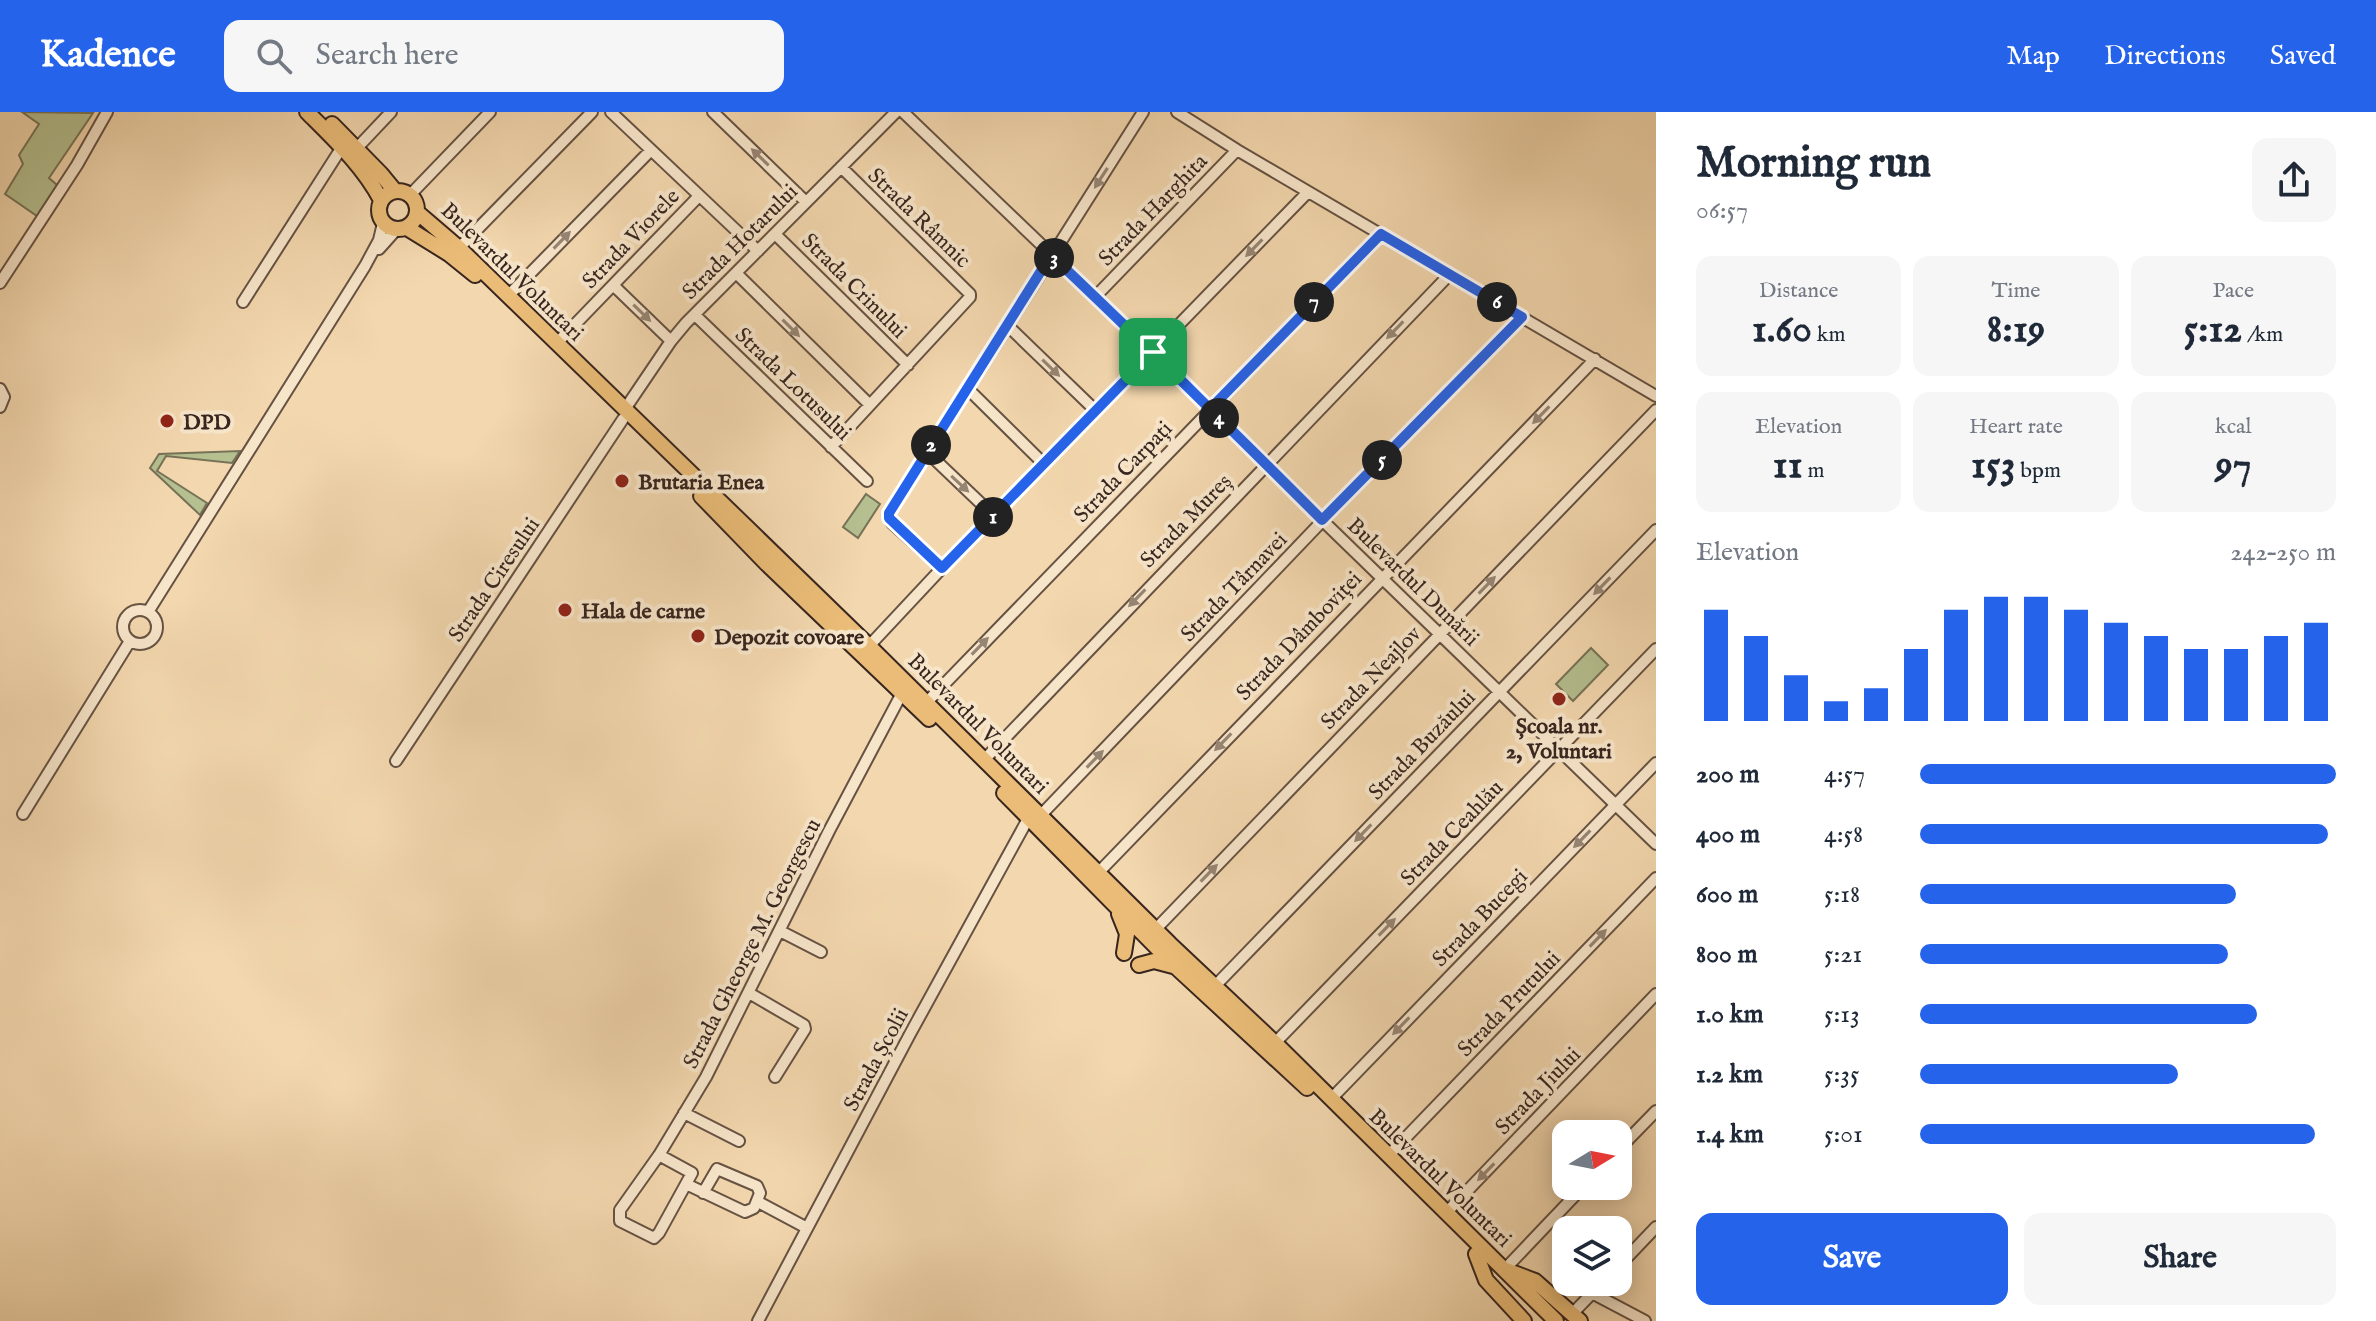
<!DOCTYPE html>
<meta charset="utf-8">
<style>
body{margin:0;font-family:"IM FELL English",serif;background:#f6f6f7;color:#1f2937;height:100vh;display:flex;flex-direction:column;font-size:30px;white-space:nowrap}
*{box-sizing:border-box;margin:0}
p{font-size:26px;color:#747a83}
.icon{flex:none;width:44px;height:44px;fill:none;stroke:currentColor;stroke-width:2;stroke-linecap:round;stroke-linejoin:round}
.map{position:relative;flex:1;overflow:hidden}
.sheet{display:flex;flex-direction:column;background:#fff;width:720px}
.sheet>*{flex:none}
.needle{width:52px;rotate:80deg}
.tools{position:absolute;left:1552px;top:1008px;display:grid;gap:16px}
.tools a{display:grid;place-items:center;width:80px;height:80px;border-radius:16px;background:#fff;box-shadow:0 4px 20px #0003;font-size:40px}
.pin{position:absolute;display:grid;place-items:center;width:68px;height:68px;color:#fff;margin:-34px;border-radius:16px;box-shadow:0 4px 12px #0006}
.km{position:absolute;width:40px;height:40px;margin:-20px;border-radius:50%;background:#222;color:#fff;font-size:22px;line-height:40px;text-align:center}
.round{display:grid;place-items:center;flex:none;width:84px;height:84px;border-radius:16px;background:#f6f6f7}
.head{display:flex;align-items:center;justify-content:space-between;height:136px;padding:0 40px}
h1{font-size:44px;font-weight:700;line-height:60px}
.figures{display:grid;grid-template-columns:repeat(3,1fr);gap:12px;height:136px;padding:8px 40px}
.figures div{display:grid;align-content:center;border-radius:16px;background:#f6f6f7;text-align:center}
.figures b{font-size:40px;font-weight:700}
.figures small{font-size:22px;font-weight:400}
.figures p{font-size:22px}
.chart{height:224px;padding:16px 40px}
.chart p{display:flex;justify-content:space-between}
.chart svg{width:100%;height:144px;margin-top:8px;stroke:#2563eb;stroke-width:6}
.cta{display:flex;gap:16px;margin-top:auto;padding:16px 40px}
.cta a{flex:1;height:92px;border-radius:16px;background:#2563eb;color:#fff;font-size:32px;font-weight:700;line-height:92px;text-align:center}
.cta a+a{background:#f6f6f7;color:#1f2937}
ul{padding:0 40px;list-style:none;font-size:26px}
li{display:grid;grid-template-columns:128px 96px 1fr;align-items:center;height:60px}
li i{height:20px;border-radius:10px;background:#2563eb}
header{display:flex;align-items:center;gap:48px;box-sizing:border-box;height:112px;padding:0 40px;background:#2563eb;color:#fff}
header strong{font-size:38px}
nav{display:flex;gap:44px;margin-inline-start:auto;font-size:28px}
.search{width:560px;height:72px;background:#f6f6f7;display:flex;align-items:center;gap:20px;box-sizing:border-box;padding:0 28px;border-radius:16px;color:#747a83;font-size:30px}
main{display:flex;flex:1;min-height:0}
.map>svg:first-child{display:block}
.green{fill:#b5bf8f;stroke:#767257;stroke-width:2}
.lines{fill:none;stroke-linecap:round;stroke-linejoin:round}
.minor-casing{stroke:#665243;stroke-width:14}
.highway-casing{stroke:#37251f;stroke-width:18}
.minor{stroke:#f7e5ca;stroke-width:10}
.highway{stroke:#eabc77;stroke-width:14}
.oneway{fill:#978574}
.route-casing{stroke:#fff;stroke-width:16}
.route{stroke:#2563eb;stroke-width:10}
.poi-dot{fill:#8f2418;stroke:#f7e5ca;stroke-width:3}
.labels{text-anchor:middle;stroke-width:8;stroke-linejoin:round;paint-order:stroke}
.street-label{font-size:22px;fill:#37251f;stroke:#f7e5ca}
.poi-label{font-size:22px;font-weight:bold;fill:#37251f;stroke:#f7e5ca;text-anchor:start}
</style>
<header>
<strong>Kadence</strong>
<div class="search"><svg class="icon" aria-label="search" viewBox="0 0 24 24"><circle cx="10" cy="10" r="6"/><path d="M15 15l6 6"/></svg>Search here</div>
<nav><a>Map</a><a>Directions</a><a>Saved</a></nav>
</header>
<main>
<div class="map">
<svg width="1656" height="1209" viewBox="0 0 1656 1209">
<rect width="100%" height="100%" fill="#f3d7ae"/>
<filter id="stains"><feTurbulence type="fractalNoise" baseFrequency=".0025" numOctaves="4"/><feColorMatrix values="0 0 0 0 .2 0 0 0 0 .09 0 0 0 0 .02 0 0 0 .5 -.17"/></filter>
<radialGradient id="worn" r=".72"><stop offset=".6" stop-color="#630" stop-opacity="0"/><stop offset="1" stop-color="#630" stop-opacity=".3"/></radialGradient>
<path class="green" d="M 22,0 L 93,1 L 49,66 L 57,73 L 37,104 L 5,82 L 23,52 L 19,43 L 39,12 Z
M 240,339 L 232,351 L 166,344 L 157,359 L 207,391 L 200,403 L 150,356 L 159,342 Z
M 866,382 L 880,392 L 858,426 L 843,415 Z
M 1591,536 L 1608,553 L 1573,589 L 1556,572 Z"/>
<g class="lines">
<defs>
<path id="minor" d="M 611,0 L 758,139
M 713,0 L 806,90
M 903,0 L 1153,240 L 1322,408 L 1656,732
M 1177,0 L 1237,38 L 1656,284
M 357,36 L 391,0
M 410,83 L 490,0
M 775,122 L 908,253
M 459,136 L 592,0
M 379,137 L 396,118
M 736,161 L 870,293
M 0,171 L 77,53 L 107,0
M 613,173 L 671,229
M 508,184 L 651,38
M 1095,185 L 1237,38
M 243,190 L 342,35
M 695,203 L 867,369
M 1007,213 L 1096,299
M 557,231 L 699,84
M 967,276 L 1044,352
M 0,277 L 4,285 L 0,295
M 625,297 L 671,229 L 686,211 L 896,0
M 831,335 L 970,185 L 970,182 L 841,55
M 927,340 L 994,404
M 942,456 L 892,411 L 889,406 L 889,401 L 1143,0
M123 515a17 17 0 1 1 34 0a17 17 0 1 1-34 0Z
M 148,500 L 365,154 L 379,128 L 383,111
M 869,534 L 942,456 L 1308,80
M 926,591 L 1381,122
M 984,648 L 1450,162
M 396,649 L 623,307
M 23,702 L 130,529
M 1041,703 L 1329,402 L 1522,205
M 1099,760 L 1595,247
M 780,819 L 821,840
M 1152,821 L 1656,298
M 1215,874 L 1656,418
M 749,881 L 804,913 L 805,917 L 775,965
M 1275,931 L 1656,537
M 1331,987 L 1656,651
M 684,1001 L 739,1029
M 1618,1038 L 1656,999
M 659,1043 L 692,1061 L 659,1121 L 654,1126 L 620,1109 L 620,1098 L 659,1043 L 706,965 L 829,719 L 902,581
M 1388,1044 L 1656,766
M 686,1072 L 745,1100 L 754,1096 L 760,1081 L 757,1074 L 717,1057 L 703,1081
M 760,1091 L 807,1116
M 1447,1100 L 1656,882
M 1618,1155 L 1656,1115
M 1504,1158 L 1584,1074
M 1592,1181 L 1645,1209
M 1572,1202 L 1603,1170
M 758,1209 L 910,922 L 1029,705"/>
<path id="highway" d="M 307,0 C 334,27 363,54 381,88
M 332,12 L 381,62 L 395,79
M379 98a19 19 0 1 1 38 0a19 19 0 1 1-38 0Z
M 417,100 L 459,136 L 869,534 L 1170,832 L 1275,931 L 1556,1209
M 407,116 L 449,142 L 475,163
M 701,384 L 767,452 L 929,607
M 1004,681 L 1177,856 L 1307,976
M 1119,802 L 1127,822 L 1124,841
M 1139,853 L 1154,849 L 1173,854
M 1476,1142 L 1486,1168 L 1524,1209
M 1506,1158 L 1535,1169 L 1580,1209"/>
</defs>
<use href="#minor" class="minor-casing"/>
<use href="#highway" class="highway-casing"/>
<use href="#minor" class="minor"/>
<use href="#highway" class="highway"/>
</g>
<defs><path id="oneway-solid" d="M-6-.8H1V-3.2L6.5 0L1 3.2V.8H-6Z" transform="scale(2)"/></defs>
<g class="oneway">
<use href="#oneway-solid" transform="translate(760 45) rotate(-136)"/>
<use href="#oneway-solid" transform="translate(1101 66) rotate(123)"/>
<use href="#oneway-solid" transform="translate(562 128) rotate(-46)"/>
<use href="#oneway-solid" transform="translate(1254 136) rotate(134)"/>
<use href="#oneway-solid" transform="translate(642 201) rotate(44)"/>
<use href="#oneway-solid" transform="translate(791 216) rotate(45)"/>
<use href="#oneway-solid" transform="translate(1395 218) rotate(134)"/>
<use href="#oneway-solid" transform="translate(1051 256) rotate(44)"/>
<use href="#oneway-solid" transform="translate(1541 303) rotate(134)"/>
<use href="#oneway-solid" transform="translate(960 372) rotate(43)"/>
<use href="#oneway-solid" transform="translate(1487 473) rotate(-46)"/>
<use href="#oneway-solid" transform="translate(1602 474) rotate(134)"/>
<use href="#oneway-solid" transform="translate(1137 486) rotate(134)"/>
<use href="#oneway-solid" transform="translate(980 534) rotate(-46)"/>
<use href="#oneway-solid" transform="translate(1223 630) rotate(134)"/>
<use href="#oneway-solid" transform="translate(1095 647) rotate(-46)"/>
<use href="#oneway-solid" transform="translate(1363 721) rotate(134)"/>
<use href="#oneway-solid" transform="translate(1582 727) rotate(134)"/>
<use href="#oneway-solid" transform="translate(1209 761) rotate(-46)"/>
<use href="#oneway-solid" transform="translate(1387 815) rotate(-46)"/>
<use href="#oneway-solid" transform="translate(1598 826) rotate(-46)"/>
<use href="#oneway-solid" transform="translate(1401 914) rotate(134)"/>
<use href="#oneway-solid" transform="translate(1486 1060) rotate(134)"/>
</g>
<g class="lines">
<defs>
<path id="route" d="M 1153,240 L 942,456 L 889,406 L 889,401 L 1051,143 C 1143,230 1233,319 1322,408 L 1522,205 L 1381,122 L 1210,297 L 1153,240"/>
</defs>
<use href="#route" class="route-casing"/>
<use href="#route" class="route"/>
</g>
<g class="poi-dot">
<circle cx="167" cy="309" r="8"/>
<circle cx="622" cy="369" r="8"/>
<circle cx="565" cy="498" r="8"/>
<circle cx="698" cy="524" r="8"/>
<circle cx="1559" cy="587" r="8"/>
</g>
<g class="labels">
<g class="street-label">
<text transform="translate(1152 97) rotate(-46)" y="8">Strada Harghita</text>
<text transform="translate(920 105) rotate(44)" y="8">Strada Râmnic</text>
<text transform="translate(630 126) rotate(-46)" y="8">Strada Viorele</text>
<text transform="translate(739 129) rotate(-45)" y="8">Strada Hotarului</text>
<text transform="translate(513 159) rotate(44)" y="8">Bulevardul Voluntari</text>
<text transform="translate(855 173) rotate(45)" y="8">Strada Crinului</text>
<text transform="translate(794 271) rotate(44)" y="8">Strada Lotusului</text>
<text transform="translate(1122 359) rotate(-46)" y="8">Strada Carpați</text>
<text transform="translate(1185 408) rotate(-46)" y="8">Strada Mureș</text>
<text transform="translate(493 467) rotate(-56)" y="8">Strada Ciresului</text>
<text transform="translate(1414 469) rotate(44)" y="8">Bulevardul Dunării</text>
<text transform="translate(1233 474) rotate(-46)" y="8">Strada Târnavei</text>
<text transform="translate(1298 523) rotate(-46)" y="8">Strada Dâmboviței</text>
<text transform="translate(1370 565) rotate(-46)" y="8">Strada Neajlov</text>
<text transform="translate(979 611) rotate(45)" y="8">Bulevardul Voluntari</text>
<text transform="translate(1421 632) rotate(-46)" y="8">Strada Buzăului</text>
<text transform="translate(1451 720) rotate(-46)" y="8">Strada Ceahlău</text>
<text transform="translate(1479 805) rotate(-46)" y="8">Strada Bucegi</text>
<text transform="translate(751 831) rotate(-63)" y="8">Strada Gheorge M. Georgescu</text>
<text transform="translate(1508 891) rotate(-46)" y="8">Strada Prutului</text>
<text transform="translate(875 947) rotate(-62)" y="8">Strada Școlii</text>
<text transform="translate(1537 978) rotate(-46)" y="8">Strada Jiului</text>
<text transform="translate(1441 1065) rotate(44)" y="8">Bulevardul Voluntari</text>
</g>
<g class="poi-label">
<text x="183" y="317">DPD</text>
<text x="638" y="377">Brutaria Enea</text>
<text x="581" y="506">Hala de carne</text>
<text x="714" y="532">Depozit covoare</text>
<text x="1559" y="621" text-anchor="middle">Școala nr.<tspan x="1559" dy="25">2, Voluntari</tspan></text>
</g>
</g>
<rect width="100%" height="100%" filter="url(#stains)"/>
<rect width="100%" height="100%" fill="url(#worn)"/>
</svg>
<div class="tools">
<a><svg class="needle" viewBox="-14 -14 28 28"><path d="M0-13l5 13h-10z" fill="#e53935"/><path d="M0 13l5-13h-10z" fill="#747a83"/></svg></a>
<a><svg class="icon" aria-label="layers" viewBox="0 0 24 24"><path d="M12 4l9 5-9 5-9-5zM3 14l9 5 9-5"/></svg></a>
</div>
<div class="pin" style="left:1153px;top:240px;background:#1e9e55"><svg class="icon" aria-label="arrive" viewBox="0 0 24 24"><path d="M6 21V4h12l-3 4 3 4H6"/></svg></div>
<b class="km" style="left:993px;top:405px">1</b>
<b class="km" style="left:931px;top:333px">2</b>
<b class="km" style="left:1054px;top:146px">3</b>
<b class="km" style="left:1219px;top:306px">4</b>
<b class="km" style="left:1382px;top:348px">5</b>
<b class="km" style="left:1497px;top:190px">6</b>
<b class="km" style="left:1314px;top:190px">7</b>
</div>
<section class="sheet">
<div class="head"><div><h1>Morning run</h1><p>06:57</p></div><a class="round"><svg class="icon" aria-label="share" viewBox="0 0 24 24"><path d="M12 15V3M7 8l5-5 5 5M5 13v7h14v-7"/></svg></a></div>
<div class="figures">
<div><p>Distance</p><b>1.60<small> km</small></b></div>
<div><p>Time</p><b>8:19</b></div>
<div><p>Pace</p><b>5:12<small> /km</small></b></div>
</div>
<div class="figures">
<div><p>Elevation</p><b>11<small> m</small></b></div>
<div><p>Heart rate</p><b>153<small> bpm</small></b></div>
<div><p>kcal</p><b>97</b></div>
</div>
<div class="chart"><p><span>Elevation</span>242–250 m</p>
<svg viewBox="0 0 160 44" preserveAspectRatio="none"><path d="M5 44V10M15 44V18M25 44V30M35 44V38M45 44V34M55 44V22M65 44V10M75 44V6M85 44V6M95 44V10M105 44V14M115 44V18M125 44V22M135 44V22M145 44V18M155 44V14"/></svg>
</div>
<ul>
<li><b>200 m</b>4:57<i style="width:100%"></i></li>
<li><b>400 m</b>4:58<i style="width:98%"></i></li>
<li><b>600 m</b>5:18<i style="width:76%"></i></li>
<li><b>800 m</b>5:21<i style="width:74%"></i></li>
<li><b>1.0 km</b>5:13<i style="width:81%"></i></li>
<li><b>1.2 km</b>5:35<i style="width:62%"></i></li>
<li><b>1.4 km</b>5:01<i style="width:95%"></i></li>
</ul>
<div class="cta"><a>Save</a><a>Share</a></div>
</section>
</main>
